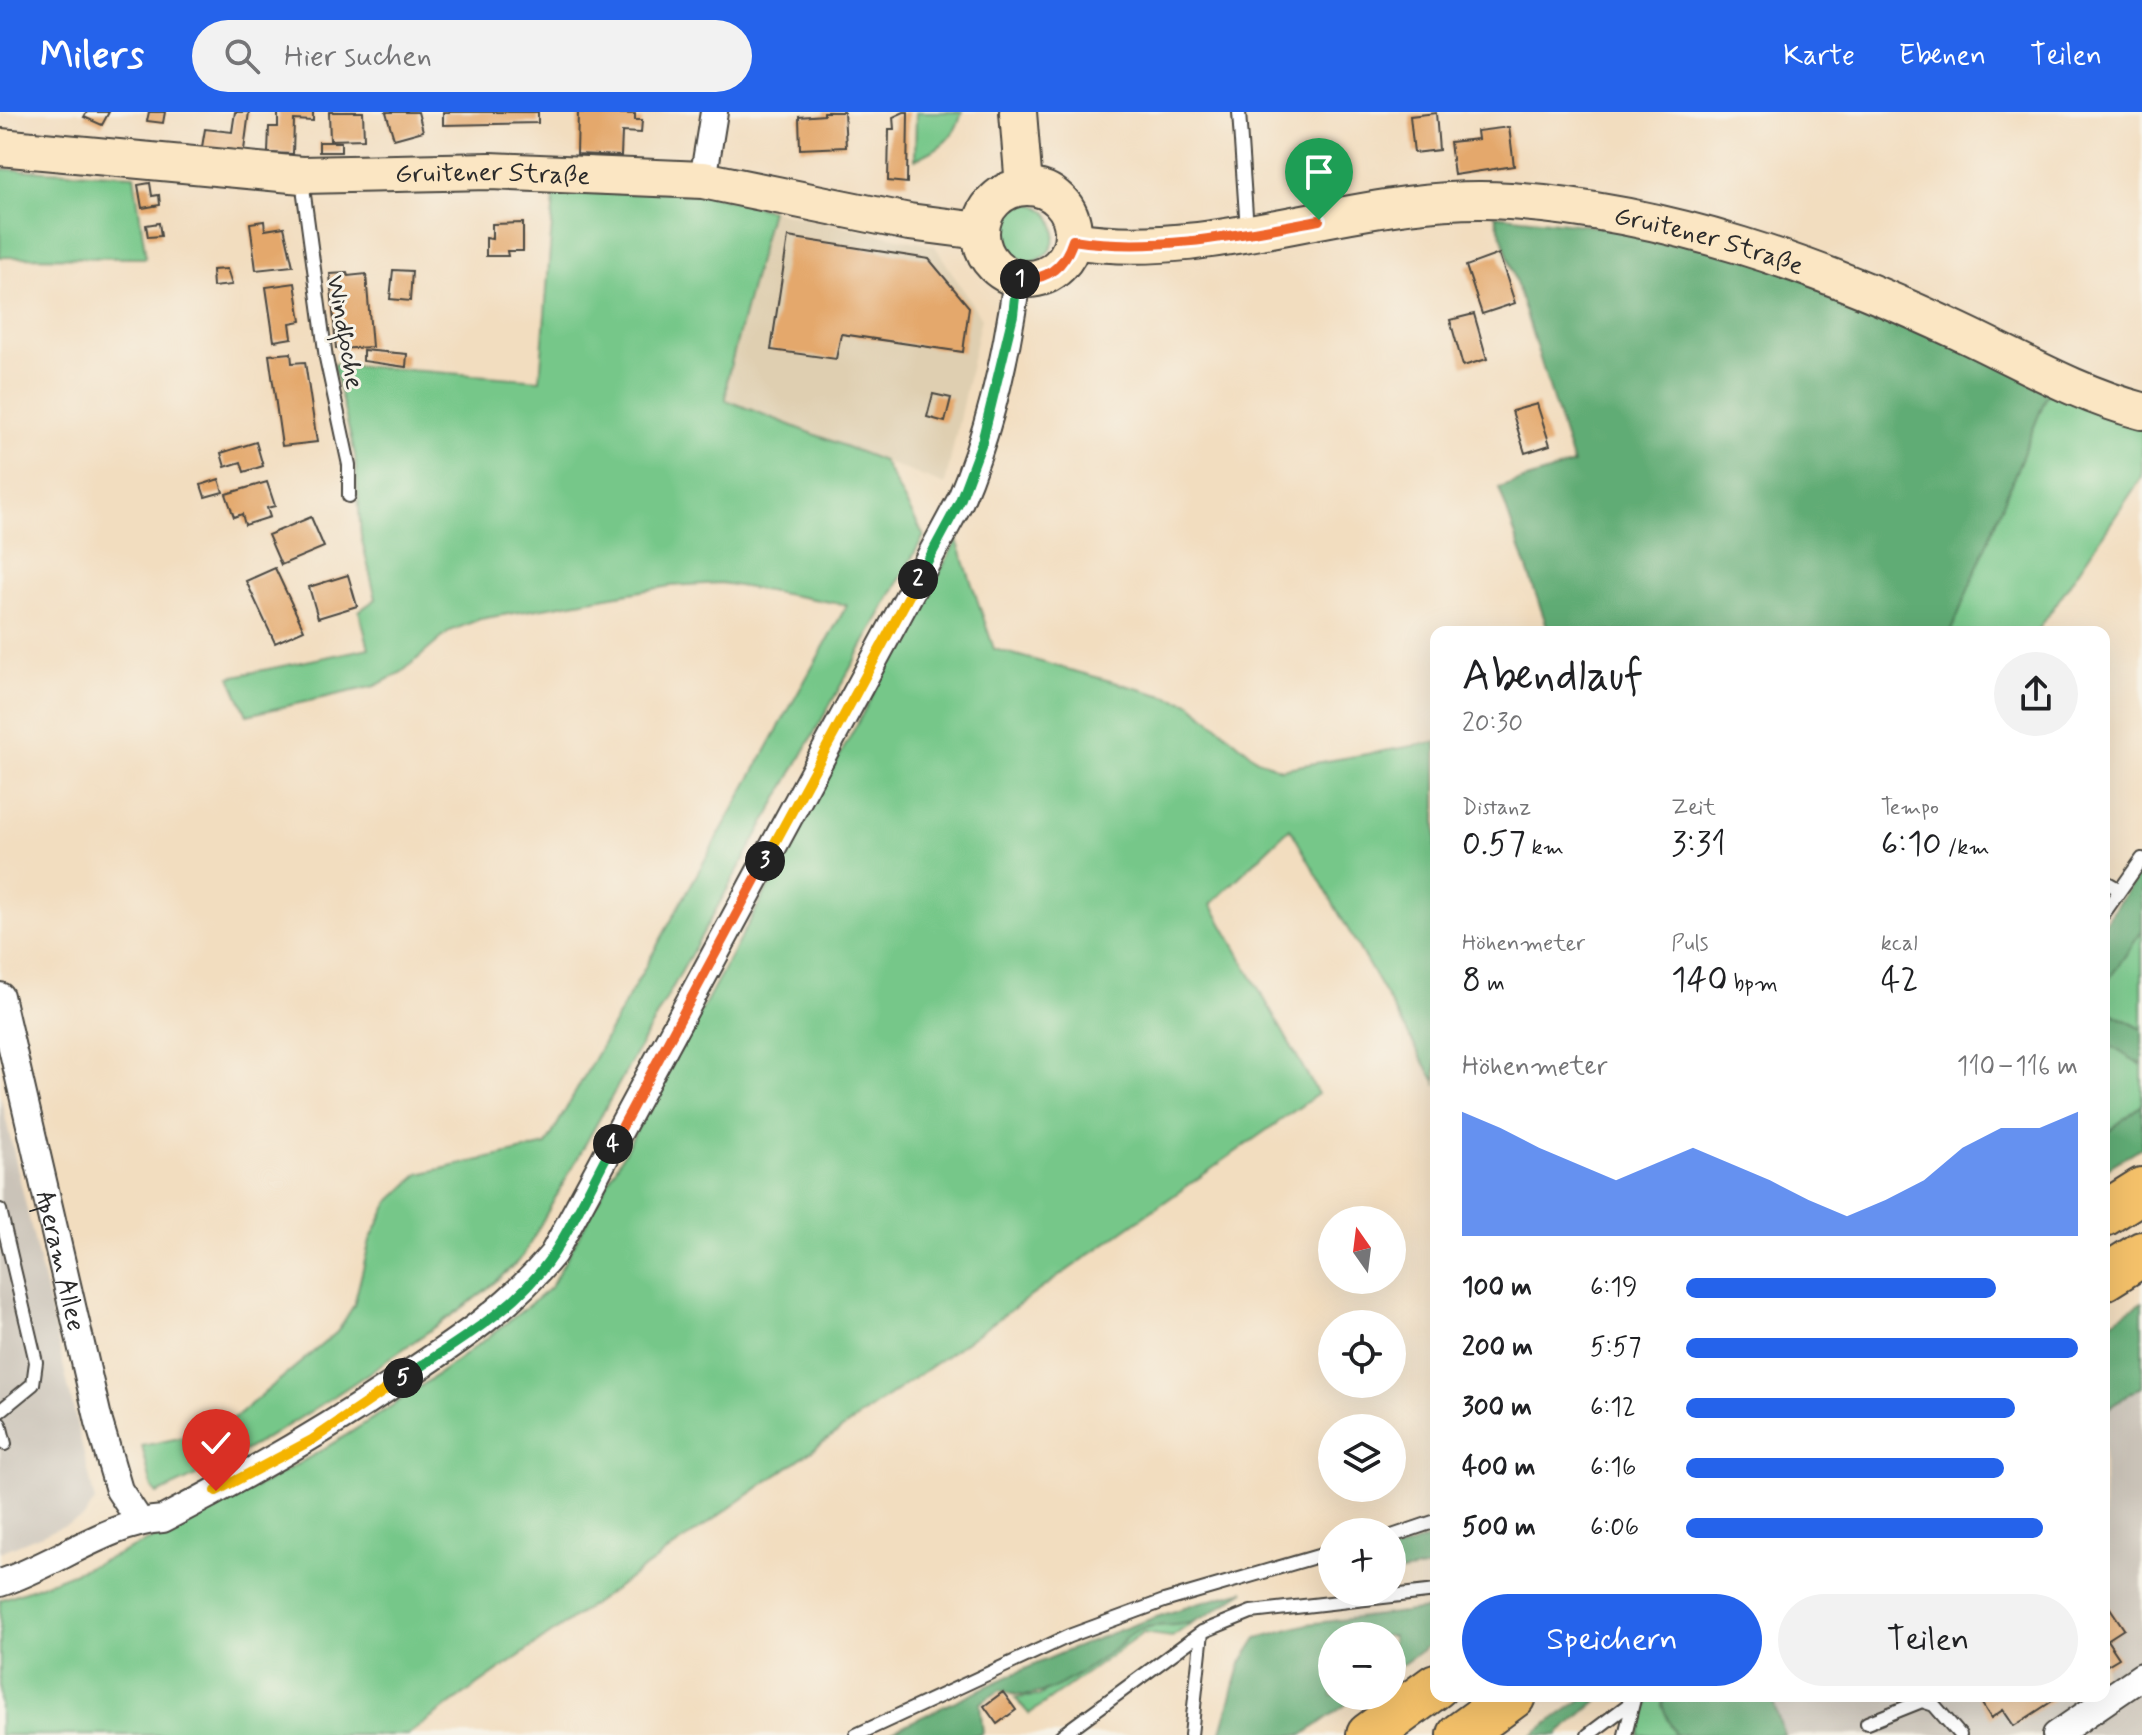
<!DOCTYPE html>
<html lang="de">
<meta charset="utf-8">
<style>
body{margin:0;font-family:Mynerve,sans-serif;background:#f2f2f2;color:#202124;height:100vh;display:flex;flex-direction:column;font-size:30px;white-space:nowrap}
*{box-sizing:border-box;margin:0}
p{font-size:26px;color:#757577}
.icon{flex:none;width:44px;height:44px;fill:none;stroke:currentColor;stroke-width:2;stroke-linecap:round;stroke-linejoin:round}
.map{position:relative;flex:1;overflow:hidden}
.sheet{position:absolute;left:1430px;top:514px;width:680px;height:1076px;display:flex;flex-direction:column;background:#fff;border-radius:16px;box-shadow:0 8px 32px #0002}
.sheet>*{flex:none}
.needle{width:52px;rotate:346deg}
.fabs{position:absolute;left:1318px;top:1094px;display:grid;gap:16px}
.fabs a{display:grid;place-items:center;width:88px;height:88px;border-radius:50%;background:#fff;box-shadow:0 8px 32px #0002;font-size:40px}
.pin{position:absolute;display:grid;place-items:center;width:68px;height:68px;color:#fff;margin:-82px -34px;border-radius:50% 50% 50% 0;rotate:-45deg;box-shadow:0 0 8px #0007}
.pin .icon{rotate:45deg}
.km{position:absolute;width:40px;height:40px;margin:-20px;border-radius:50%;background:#222;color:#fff;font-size:22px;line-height:40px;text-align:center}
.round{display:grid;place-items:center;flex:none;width:84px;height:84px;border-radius:42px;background:#f2f2f2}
.head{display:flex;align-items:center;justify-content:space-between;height:136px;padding:0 32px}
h1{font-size:44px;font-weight:600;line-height:60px}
.figures{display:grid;grid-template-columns:repeat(3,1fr);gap:12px;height:136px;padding:8px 32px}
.figures div{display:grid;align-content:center}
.figures b{font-size:34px;font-weight:600}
.figures small{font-size:22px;font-weight:400}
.figures p{font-size:22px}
.chart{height:224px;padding:16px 32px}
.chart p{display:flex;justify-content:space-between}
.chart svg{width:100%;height:144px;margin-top:8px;fill:#2563eb;opacity:.7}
.action{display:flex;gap:16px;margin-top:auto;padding:16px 32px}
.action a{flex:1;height:92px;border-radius:48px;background:#2563eb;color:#fff;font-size:32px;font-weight:600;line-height:92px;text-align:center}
.action a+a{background:#f2f2f2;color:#202124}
ul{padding:0 32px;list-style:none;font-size:26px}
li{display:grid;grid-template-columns:128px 96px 1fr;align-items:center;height:60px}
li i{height:20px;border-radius:10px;background:#2563eb}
header{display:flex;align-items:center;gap:48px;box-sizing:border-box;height:112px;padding:0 40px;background:#2563eb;color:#fff}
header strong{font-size:38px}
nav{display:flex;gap:44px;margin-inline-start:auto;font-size:28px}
.search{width:560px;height:72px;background:#f2f2f2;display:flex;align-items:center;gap:20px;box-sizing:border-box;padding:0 28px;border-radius:44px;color:#757577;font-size:30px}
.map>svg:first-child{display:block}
.built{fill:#dfcfb1}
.industrial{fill:#cac3b8}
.green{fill:#76c789;stroke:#50795a;stroke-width:2}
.forest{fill:#60ac75;stroke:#466c50;stroke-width:2}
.building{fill:#e4a86c}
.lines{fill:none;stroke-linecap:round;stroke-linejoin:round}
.service-casing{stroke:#494641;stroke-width:16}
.minor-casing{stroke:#494641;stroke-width:30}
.secondary-casing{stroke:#494641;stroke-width:40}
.motorway-casing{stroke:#494641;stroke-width:48}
.service{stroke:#fff;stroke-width:12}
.minor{stroke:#fff;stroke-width:26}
.secondary{stroke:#fbe6c3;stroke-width:36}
.motorway{stroke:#f4c16a;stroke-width:44}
.split-1-casing{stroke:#fff;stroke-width:16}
.split-2-casing{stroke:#fff;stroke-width:16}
.split-3-casing{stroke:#fff;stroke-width:16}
.split-4-casing{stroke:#fff;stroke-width:16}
.split-5-casing{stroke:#fff;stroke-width:16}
.split-6-casing{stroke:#fff;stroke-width:16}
.split-1{stroke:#f0652b;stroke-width:10}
.split-2{stroke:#22a559;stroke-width:10}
.split-3{stroke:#f5b400;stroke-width:10}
.split-4{stroke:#f0652b;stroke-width:10}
.split-5{stroke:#22a559;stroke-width:10}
.split-6{stroke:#f5b400;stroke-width:10}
.labels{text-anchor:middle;stroke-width:6;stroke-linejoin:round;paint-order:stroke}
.street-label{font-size:26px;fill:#2b2b2b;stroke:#f7f3e8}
</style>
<header>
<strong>Milers</strong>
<div class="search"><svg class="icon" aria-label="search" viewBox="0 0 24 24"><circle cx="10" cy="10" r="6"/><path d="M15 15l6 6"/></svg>Hier suchen</div>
<nav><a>Karte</a><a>Ebenen</a><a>Teilen</a></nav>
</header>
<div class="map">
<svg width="2142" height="1623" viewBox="0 0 2142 1623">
<rect width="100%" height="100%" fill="#f7f3e8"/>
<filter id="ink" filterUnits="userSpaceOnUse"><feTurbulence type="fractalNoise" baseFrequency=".0125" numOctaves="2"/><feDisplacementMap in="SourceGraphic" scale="16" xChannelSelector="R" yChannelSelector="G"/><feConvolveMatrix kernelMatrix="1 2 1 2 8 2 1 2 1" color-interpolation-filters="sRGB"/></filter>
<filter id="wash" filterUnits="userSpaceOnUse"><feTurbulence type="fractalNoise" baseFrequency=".006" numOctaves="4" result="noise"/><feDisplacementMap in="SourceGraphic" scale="32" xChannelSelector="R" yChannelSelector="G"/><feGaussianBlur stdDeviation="1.8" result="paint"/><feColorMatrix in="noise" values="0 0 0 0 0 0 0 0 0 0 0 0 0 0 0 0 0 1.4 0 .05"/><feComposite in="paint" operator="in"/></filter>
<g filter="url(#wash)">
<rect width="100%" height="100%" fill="#f2ddbf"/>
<path class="built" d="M 771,98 L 935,134 L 981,206 L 945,373 L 726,289 L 727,267 Z"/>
<path class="industrial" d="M 0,982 L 95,1389 L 83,1406 L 0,1440 Z
M 2142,1274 L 2142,1623 L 1784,1623 L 1771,1584 L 2104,1584 L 2104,1299 Z"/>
<path class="green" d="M 916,0 L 962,0 C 956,25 939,38 915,47 Z
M 0,57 L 134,63 L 146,146 L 0,145 Z
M 555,72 L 702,81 L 771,98 L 727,267 L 726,288 L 883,349 L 924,424 L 523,1144 C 487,1181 445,1208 403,1237 C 324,1293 246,1343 157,1382 L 152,1376 L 142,1334 L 221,1317 L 337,1220 L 354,1193 L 370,1128 L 389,1090 L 419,1062 L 546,1033 L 847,493 L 721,471 L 670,474 L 480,507 L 450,519 L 402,560 L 375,574 L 247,603 L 230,565 L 369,536 L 359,499 L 376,487 L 361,424 L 355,343 L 333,252 L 540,268 Z
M995 121a30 30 0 1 1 60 0a30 30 0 1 1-60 0Z
M 2050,275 L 2142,315 L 2142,365 L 2037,520 L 1951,520 Z
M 957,428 L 994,537 L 1190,591 L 1257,647 L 1281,657 L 1436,630 L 1436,971 L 1290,716 L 1211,792 L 1318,982 L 407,1623 L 0,1623 L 0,1488 C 202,1418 387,1312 551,1175 Z
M 2142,819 L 2142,917 L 2104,897 L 2104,874 Z
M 2104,930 L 2142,953 L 2142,993 L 2104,1023 Z
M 1192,1511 L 1172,1525 L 1143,1521 L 1029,1602 L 1015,1586 L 1039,1584 L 1119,1534 C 1139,1509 1163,1514 1192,1511 Z
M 1650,1584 L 1664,1584 L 1662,1593 L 1675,1623 L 1639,1623 Z"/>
<path class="forest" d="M 1495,103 L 1673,123 L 1798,160 L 2050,275 L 1951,520 L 1549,520 L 1499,376 L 1573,352 Z
M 2142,757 L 2142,819 L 2104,874 L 2104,812 Z
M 2104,897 L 2142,917 L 2142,953 L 2104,930 Z
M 2142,993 L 2142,1035 L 2104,1058 L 2104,1023 Z
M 2142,1190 L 2142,1274 L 2104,1299 L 2104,1214 Z
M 1436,1424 L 1436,1454 L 1392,1462 L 1392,1439 Z
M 1245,1479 C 1228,1489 1208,1506 1189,1511 C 1159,1518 1143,1505 1119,1534 C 1086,1556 1040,1598 1001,1578 L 980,1591 L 983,1621 L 979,1623 L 884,1623 C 1002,1566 1118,1510 1245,1479 Z
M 1436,1496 L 1436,1528 L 1392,1560 L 1392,1524 L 1332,1524 L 1332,1584 L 1358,1584 L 1303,1623 L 1220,1623 L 1241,1551 L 1257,1526 L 1308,1512 Z
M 1586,1584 L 1603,1584 L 1557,1623 L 1532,1623 Z
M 1664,1584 L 1771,1584 L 1784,1623 L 1675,1623 L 1662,1593 Z"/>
<g id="blocks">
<path class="building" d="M 87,0 L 109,0 L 102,13 L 84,5 Z
M 149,0 L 165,0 L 163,11 L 147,9 Z
M 235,0 L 249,0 L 243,46 L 201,41 L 205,17 L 232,20 Z
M 278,0 L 313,0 L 313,9 L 294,8 L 293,42 L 268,41 L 269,15 L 278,15 Z
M 329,0 L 363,0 L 364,27 L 330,28 Z
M 386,0 L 418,0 L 423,19 L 394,27 Z
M 443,0 L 538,0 L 538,11 L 443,13 Z
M 578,0 L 635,2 L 635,8 L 642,8 L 641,21 L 622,20 L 621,44 L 577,42 Z
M 824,0 L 844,0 L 846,35 L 800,37 L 799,5 L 824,3 Z
M 904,0 L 908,0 L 907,71 L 888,69 L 889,17 L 894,17 L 893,5 Z
M 1436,1 L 1439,38 L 1414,41 L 1410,4 Z
M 1509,15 L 1514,54 L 1454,63 L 1450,30 L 1478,27 L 1477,19 Z
M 319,30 L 341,30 L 341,40 L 319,40 Z
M 150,71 L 152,84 L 159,83 L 160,93 L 142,96 L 138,73 Z
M 264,109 L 265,118 L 284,115 L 293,154 L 256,158 L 250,111 Z
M 159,111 L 161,124 L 148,125 L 146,113 Z
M 523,111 L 523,139 L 507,139 L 508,144 L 486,144 L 486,126 L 492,127 L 492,112 Z
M 788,125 L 929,147 L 969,195 L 963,240 L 841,222 L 836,247 L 771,238 Z
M 1499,142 L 1515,191 L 1482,202 L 1466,154 Z
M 227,157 L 232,173 L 213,175 L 212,158 Z
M 393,158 L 412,159 L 410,189 L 390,187 Z
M 347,161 L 348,164 L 366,162 L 372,235 L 336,237 L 330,162 Z
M 295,171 L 301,209 L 290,211 L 292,226 L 274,229 L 266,175 Z
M 1474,202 L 1487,247 L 1463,254 L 1450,208 Z
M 363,238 L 407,242 L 406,255 L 363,249 Z
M 291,241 L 292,251 L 305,250 L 317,330 L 282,334 L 269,243 Z
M 933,282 L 951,286 L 945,310 L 927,305 Z
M 1537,292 L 1550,333 L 1525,341 L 1512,299 Z
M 256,330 L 263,354 L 244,360 L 241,350 L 225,355 L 221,341 Z
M 219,367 L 223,380 L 205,385 L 201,373 Z
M 267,370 L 275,394 L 267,396 L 270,405 L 245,413 L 242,402 L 234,405 L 226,382 Z
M 311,405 L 324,435 L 281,453 L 268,423 Z
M 275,456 L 304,518 L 275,531 L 246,469 Z
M 348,463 L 357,494 L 318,506 L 309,475 Z
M 2104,1487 L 2124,1517 L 2107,1528 L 2119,1546 L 2104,1555 Z
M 1003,1580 L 1016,1598 L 997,1612 L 984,1594 Z
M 1977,1584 L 2060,1584 L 2014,1614 L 2003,1598 L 1991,1606 Z"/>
</g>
</g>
<g filter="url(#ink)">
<use href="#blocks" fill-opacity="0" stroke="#494641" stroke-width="2"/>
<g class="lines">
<defs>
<path id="service" d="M 1239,0 L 1247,118
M 302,68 L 326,246 L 349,353 L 349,384
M 2104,769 L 2120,778
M 2104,801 L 2142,747
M 0,1098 L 36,1250 L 33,1272 L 0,1299
M 0,1312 L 5,1332
M 1392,1424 L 1436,1409
M 1867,1611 L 1922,1589 L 1934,1593 L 1960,1623
M 856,1623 L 1069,1524 L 1164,1489 L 1332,1440
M 1062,1623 L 1202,1520 L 1251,1500 L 1436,1479
M 1191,1623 L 1202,1520
M 1588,1623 L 1632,1590
M 1625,1623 L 1634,1587"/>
<g id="minor">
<path d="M 703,68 L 714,0"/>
<path id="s1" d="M 0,884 L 99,1310 L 119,1378 L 139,1408"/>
<path d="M 0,1471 C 53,1454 110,1410 163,1407 C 248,1363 324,1319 404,1265 C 460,1228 510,1194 553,1142 L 960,389 C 990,319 1007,241 1017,167"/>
<path d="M 2056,1623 L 2142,1564"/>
</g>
<g id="secondary">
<path d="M 1018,0 L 1024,75"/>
<path id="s2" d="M 0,35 L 302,63 L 490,59 L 703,68 L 909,110 L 980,119"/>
<circle cx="1027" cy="121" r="46"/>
<path id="s3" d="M 1073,128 C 1219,152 1363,78 1510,89 C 1667,100 1818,153 1960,220 C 2020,248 2077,282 2142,299"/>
</g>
<path id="motorway" d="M 2104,1102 L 2142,1078
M 2104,1166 L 2142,1142
M 1369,1623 L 1436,1574
M 1460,1623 L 1513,1584"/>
</defs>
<use href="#service" class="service-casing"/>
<use href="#minor" class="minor-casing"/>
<use href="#secondary" class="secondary-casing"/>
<use href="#motorway" class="motorway-casing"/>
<use href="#service" class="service"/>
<use href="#minor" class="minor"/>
<use href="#secondary" class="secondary"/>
<use href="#motorway" class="motorway"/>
</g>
</g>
<g class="lines" filter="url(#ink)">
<defs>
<path id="split-1" d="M 1020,167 C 1048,169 1065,153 1073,128 C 1154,141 1239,123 1319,108"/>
<path id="split-2" d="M 918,467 L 960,389 L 982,330 L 1013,203 L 1017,167 L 1020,167"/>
<path id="split-3" d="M 765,749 L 918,467"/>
<path id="split-4" d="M 613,1032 L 765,749"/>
<path id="split-5" d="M 403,1266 C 456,1230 518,1197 554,1141 C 576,1107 593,1068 613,1032"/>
<path id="split-6" d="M 216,1379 L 312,1328 L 403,1266"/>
</defs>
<use href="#split-1" class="split-1-casing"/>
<use href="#split-2" class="split-2-casing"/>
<use href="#split-3" class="split-3-casing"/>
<use href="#split-4" class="split-4-casing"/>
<use href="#split-5" class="split-5-casing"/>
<use href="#split-6" class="split-6-casing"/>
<use href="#split-1" class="split-1"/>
<use href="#split-2" class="split-2"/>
<use href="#split-3" class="split-3"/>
<use href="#split-4" class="split-4"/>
<use href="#split-5" class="split-5"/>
<use href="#split-6" class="split-6"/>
</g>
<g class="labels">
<g class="street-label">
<text dy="9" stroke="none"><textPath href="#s2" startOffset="494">Gruitener Straße</textPath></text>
<text dy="9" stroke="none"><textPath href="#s3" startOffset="644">Gruitener Straße</textPath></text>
<text transform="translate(346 220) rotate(80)" y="9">Windfoche</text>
<text dy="9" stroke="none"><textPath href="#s1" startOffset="272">Aperam Allee</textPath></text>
</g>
</g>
</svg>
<div class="fabs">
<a><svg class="needle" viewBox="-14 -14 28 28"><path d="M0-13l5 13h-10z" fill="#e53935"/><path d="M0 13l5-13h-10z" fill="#757577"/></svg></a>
<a><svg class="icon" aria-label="locate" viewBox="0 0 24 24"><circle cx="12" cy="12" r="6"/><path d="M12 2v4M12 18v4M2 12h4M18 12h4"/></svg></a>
<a><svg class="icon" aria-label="layers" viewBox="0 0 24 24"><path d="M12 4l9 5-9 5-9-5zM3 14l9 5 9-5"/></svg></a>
<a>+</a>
<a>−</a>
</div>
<div class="pin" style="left:1319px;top:108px;background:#1e9e55"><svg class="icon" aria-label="arrive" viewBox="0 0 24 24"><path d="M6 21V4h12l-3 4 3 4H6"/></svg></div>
<div class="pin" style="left:216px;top:1379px;background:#d93025"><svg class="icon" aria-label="check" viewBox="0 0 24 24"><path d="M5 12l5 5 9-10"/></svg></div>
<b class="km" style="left:1020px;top:167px">1</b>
<b class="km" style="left:918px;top:467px">2</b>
<b class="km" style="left:765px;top:749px">3</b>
<b class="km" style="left:613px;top:1032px">4</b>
<b class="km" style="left:403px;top:1266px">5</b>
<section class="sheet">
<div class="head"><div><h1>Abendlauf</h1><p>20:30</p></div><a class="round"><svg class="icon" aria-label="share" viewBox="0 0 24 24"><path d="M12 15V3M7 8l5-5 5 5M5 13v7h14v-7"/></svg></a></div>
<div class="figures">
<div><p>Distanz</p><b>0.57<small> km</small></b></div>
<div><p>Zeit</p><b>3:31</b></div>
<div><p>Tempo</p><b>6:10<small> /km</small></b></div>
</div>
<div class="figures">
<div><p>Höhenmeter</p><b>8<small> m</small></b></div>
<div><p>Puls</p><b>140<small> bpm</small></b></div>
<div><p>kcal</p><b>42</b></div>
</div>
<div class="chart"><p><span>Höhenmeter</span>110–116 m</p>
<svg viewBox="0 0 160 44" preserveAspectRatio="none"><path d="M0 44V6L10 11L20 17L30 22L40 27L50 22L60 17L70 22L80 27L90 33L100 38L110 33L120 27L130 17L140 11L150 11L160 6V44z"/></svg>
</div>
<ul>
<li><b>100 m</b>6:19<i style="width:79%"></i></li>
<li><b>200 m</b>5:57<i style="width:100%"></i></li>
<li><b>300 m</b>6:12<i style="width:84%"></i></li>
<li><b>400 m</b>6:16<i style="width:81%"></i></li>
<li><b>500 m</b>6:06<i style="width:91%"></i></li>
</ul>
<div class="action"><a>Speichern</a><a>Teilen</a></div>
</section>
</div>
